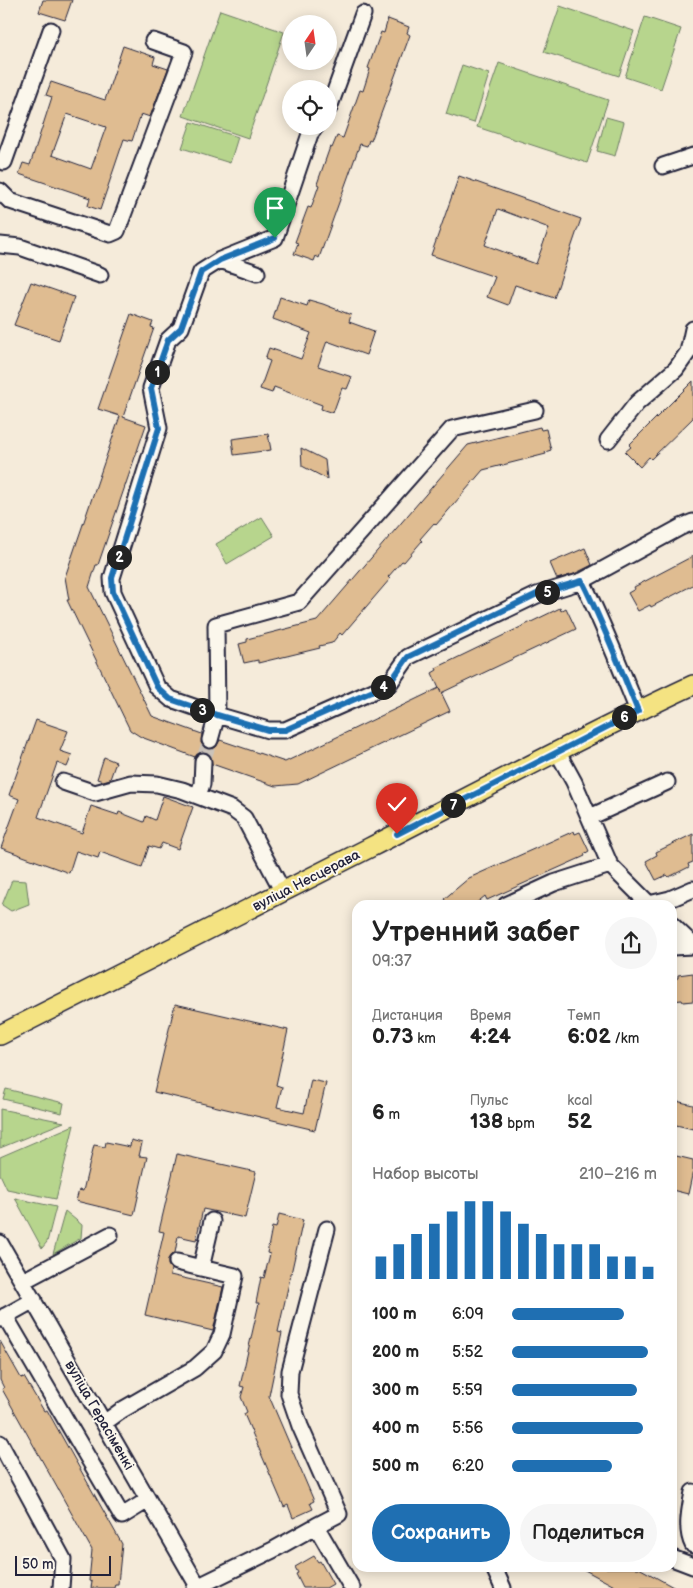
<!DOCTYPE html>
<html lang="ru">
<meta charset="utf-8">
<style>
body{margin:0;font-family:"Balsamiq Sans",sans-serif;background:#f6f6f6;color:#222;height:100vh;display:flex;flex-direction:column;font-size:19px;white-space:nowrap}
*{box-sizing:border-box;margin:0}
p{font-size:16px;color:#767676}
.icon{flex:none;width:28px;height:28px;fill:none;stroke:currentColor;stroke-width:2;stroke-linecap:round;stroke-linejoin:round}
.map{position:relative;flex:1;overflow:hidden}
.sheet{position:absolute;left:352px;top:900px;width:325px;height:672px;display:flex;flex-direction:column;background:#fff;border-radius:15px;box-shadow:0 2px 12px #0003}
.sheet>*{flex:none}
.needle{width:32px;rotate:13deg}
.buttons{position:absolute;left:282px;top:15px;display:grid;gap:10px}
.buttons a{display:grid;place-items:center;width:55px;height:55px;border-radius:50%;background:#fff;box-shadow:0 2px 12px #0003;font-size:25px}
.scale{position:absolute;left:15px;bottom:12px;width:96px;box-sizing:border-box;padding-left:5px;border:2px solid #22223b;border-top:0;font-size:14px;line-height:18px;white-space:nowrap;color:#22223b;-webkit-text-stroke:4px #fbf7ec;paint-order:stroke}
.pin{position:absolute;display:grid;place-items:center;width:42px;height:42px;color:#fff;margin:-51px -21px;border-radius:50% 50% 50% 0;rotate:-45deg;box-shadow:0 0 5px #0007}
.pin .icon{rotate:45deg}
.km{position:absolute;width:25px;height:25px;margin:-12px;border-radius:50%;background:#222;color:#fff;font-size:14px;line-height:25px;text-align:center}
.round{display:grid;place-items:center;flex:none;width:52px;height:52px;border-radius:26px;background:#f6f6f6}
.overview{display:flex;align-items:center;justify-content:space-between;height:85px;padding:0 20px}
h1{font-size:28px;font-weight:800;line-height:38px}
.stats{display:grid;grid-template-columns:repeat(3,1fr);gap:8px;height:85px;padding:5px 20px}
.stats div{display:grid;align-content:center}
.stats b{font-size:21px;font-weight:800}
.stats small{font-size:14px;font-weight:400}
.stats p{font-size:14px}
.chart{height:140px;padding:10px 20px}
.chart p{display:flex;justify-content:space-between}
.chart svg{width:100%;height:90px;margin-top:5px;stroke:#1f6fb2;stroke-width:6}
.action{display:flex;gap:10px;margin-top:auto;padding:10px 20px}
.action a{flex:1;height:58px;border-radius:30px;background:#1f6fb2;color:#fff;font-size:20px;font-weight:800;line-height:58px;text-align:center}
.action a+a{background:#f6f6f6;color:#222}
ul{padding:0 20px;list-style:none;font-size:16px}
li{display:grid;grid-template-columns:80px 60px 1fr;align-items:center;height:38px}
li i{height:12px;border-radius:6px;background:#1f6fb2}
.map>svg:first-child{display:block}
.green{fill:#b7d58d;stroke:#6c7c64}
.building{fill:#dfbc91;stroke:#22223b;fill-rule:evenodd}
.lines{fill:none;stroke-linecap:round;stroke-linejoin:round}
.minor-tunnel{stroke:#cbc3ba;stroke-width:15;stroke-dasharray:15 8;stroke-linecap:butt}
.minor-casing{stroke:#22223b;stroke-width:19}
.major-casing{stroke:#22223b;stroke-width:22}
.minor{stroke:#fbf7ec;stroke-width:15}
.major{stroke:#f4e382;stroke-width:19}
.route-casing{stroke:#fff;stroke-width:10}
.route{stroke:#1f6fb2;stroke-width:6}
.labels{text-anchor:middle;stroke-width:4;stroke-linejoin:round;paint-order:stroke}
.street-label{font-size:14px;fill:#22223b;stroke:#fbf7ec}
</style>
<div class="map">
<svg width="693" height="1588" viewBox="0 0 693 1588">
<rect width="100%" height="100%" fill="#f5ebda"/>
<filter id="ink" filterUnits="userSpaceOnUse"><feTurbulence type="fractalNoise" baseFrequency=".02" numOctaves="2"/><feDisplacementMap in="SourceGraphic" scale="10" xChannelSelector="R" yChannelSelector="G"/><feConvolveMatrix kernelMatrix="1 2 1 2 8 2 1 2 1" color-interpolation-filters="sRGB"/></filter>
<g filter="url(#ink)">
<path class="green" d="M 560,6 L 634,31 L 619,76 L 544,52 Z
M 220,10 L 284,32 L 248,138 L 183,116 Z
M 645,17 L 681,29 L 661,89 L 625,77 Z
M 499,63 L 608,100 L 587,163 L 477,127 Z
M 462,65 L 489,74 L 474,123 L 446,114 Z
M 606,117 L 624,122 L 615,156 L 597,151 Z
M 191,122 L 238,137 L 230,163 L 182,148 Z
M 262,517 L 274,536 L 227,564 L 216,544 Z
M 12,880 L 26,881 L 29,904 L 11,911 L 2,905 Z
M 6,1089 L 64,1103 L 62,1113 L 3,1099 Z
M 0,1109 L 64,1122 L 0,1148 Z
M 74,1125 L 56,1199 L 7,1189 L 0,1174 L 0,1157 Z
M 15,1198 L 56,1207 L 47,1242 L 42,1248 Z
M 65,1211 L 82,1225 L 81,1238 L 53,1254 Z"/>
<path class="building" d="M 43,0 L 72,0 L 65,20 L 39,12 Z
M 388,19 L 409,27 L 407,33 L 410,35 L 371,141 L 369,140 L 367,146 L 360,144 L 319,258 L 316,256 L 314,261 L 294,254 L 298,243 L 295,242 L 308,207 L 311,208 L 319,185 L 317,184 L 330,147 L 332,148 L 337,136 L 343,138 L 360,90 L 363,91 L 370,69 L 368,68 L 381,32 L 384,33 Z
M 123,46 L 155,57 L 153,64 L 168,69 L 150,117 L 141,114 L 132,141 L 124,139 L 100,210 L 88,206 L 90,198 L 19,174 L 23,163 L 30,165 L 52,97 L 46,95 L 51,82 L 105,100 ZM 67,114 L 106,127 L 91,169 L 52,155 Z
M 459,176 L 581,219 L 554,298 L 515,285 L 508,305 L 487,297 L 495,277 L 431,255 ZM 498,209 L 549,228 L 536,264 L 485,245 Z
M 31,282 L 74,297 L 59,340 L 14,325 Z
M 280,297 L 307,306 L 309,300 L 323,304 L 351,315 L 349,322 L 374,331 L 366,355 L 327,341 L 318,366 L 352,377 L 347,389 L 342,388 L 333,413 L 321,409 L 322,405 L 274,387 L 272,393 L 260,389 L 270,361 L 265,359 L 269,348 L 301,359 L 311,333 L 273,319 Z
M 131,314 L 153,322 L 151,327 L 154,328 L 123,417 L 146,425 L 98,565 L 96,565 L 89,587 L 152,716 L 202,734 L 201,743 L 207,749 L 212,749 L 216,747 L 220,740 L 285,762 L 439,688 L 450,711 L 298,784 L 275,786 L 212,764 L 211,757 L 208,753 L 199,753 L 195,757 L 141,737 L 130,730 L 67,600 L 69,600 L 65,577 L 120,416 L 98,409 Z
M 693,381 L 693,418 L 651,459 L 649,457 L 640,467 L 625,452 L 631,447 L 629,445 Z
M 540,427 L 541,430 L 546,429 L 551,450 L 545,452 L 546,454 L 483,470 L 436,525 L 434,523 L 420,539 L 422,541 L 404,562 L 402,561 L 388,577 L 390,579 L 342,635 L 340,633 L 332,643 L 319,646 L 320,648 L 258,663 L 258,660 L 244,663 L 239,644 L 247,642 L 247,639 L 317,621 L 468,445 Z
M 268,434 L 271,450 L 234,455 L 232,439 Z
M 301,448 L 325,460 L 327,479 L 302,466 Z
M 585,548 L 592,565 L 574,574 L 557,579 L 550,563 Z
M 693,556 L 693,585 L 651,607 L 650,605 L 638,611 L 628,593 L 635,589 L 634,587 Z
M 560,608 L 561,611 L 566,608 L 576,629 L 441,693 L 432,673 L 437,670 L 436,668 Z
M 36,720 L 68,731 L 60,751 L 72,755 L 67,767 L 57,763 L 38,817 L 82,833 L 91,806 L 118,815 L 119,812 L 144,822 L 146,816 L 155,820 L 163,796 L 193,807 L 178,849 L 162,843 L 159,849 L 149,846 L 142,867 L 100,852 L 98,858 L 76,851 L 69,873 L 1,848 L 19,799 L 9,795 Z
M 104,757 L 116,762 L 110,779 L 103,781 L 97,779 Z
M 574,831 L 575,834 L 580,832 L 589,851 L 584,854 L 585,856 L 487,900 L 485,896 L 474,905 L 449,905 L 444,899 L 469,878 Z
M 693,834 L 693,862 L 688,864 L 689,867 L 669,877 L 667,875 L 656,880 L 646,861 L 657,855 L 656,852 Z
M 693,973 L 693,1001 L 683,1002 L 682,1000 L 672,1001 L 672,979 L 678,978 L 678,975 Z
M 175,1004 L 288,1030 L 276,1085 L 282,1087 L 277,1107 L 304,1113 L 311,1080 L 326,1083 L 315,1130 L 154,1092 Z
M 672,1100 L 693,1105 L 693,1129 L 672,1124 Z
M 131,1140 L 142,1143 L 139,1156 L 147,1157 L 134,1215 L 76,1201 L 79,1190 L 83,1191 L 94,1145 L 105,1147 L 106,1142 L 130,1147 Z
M 177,1154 L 256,1172 L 245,1218 L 203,1209 L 196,1240 L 178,1236 L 175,1253 L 171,1255 L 168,1259 L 168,1265 L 171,1269 L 170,1275 L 223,1287 L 213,1331 L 145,1315 L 164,1232 L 159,1231 Z
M 672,1155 L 693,1160 L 693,1171 L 688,1194 L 672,1190 Z
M 279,1214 L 303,1220 L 278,1332 L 282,1333 L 269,1396 L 314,1501 L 310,1503 L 313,1509 L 293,1518 L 288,1505 L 284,1507 L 244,1414 L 247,1412 L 241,1397 L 244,1387 L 240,1386 L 259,1303 L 256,1303 L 261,1277 L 264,1278 L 270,1254 L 267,1253 L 272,1227 L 276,1228 Z
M 0,1341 L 21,1378 L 24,1377 L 44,1411 L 47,1410 L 122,1544 L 118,1584 L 115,1584 L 114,1588 L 91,1588 L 92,1582 L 89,1581 L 92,1550 L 2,1389 L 4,1388 L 0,1380 Z
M 314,1556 L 318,1562 L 320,1561 L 333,1584 L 326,1588 L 303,1588 L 296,1574 L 298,1573 L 295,1567 Z
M 581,1568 L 639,1568 L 675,1588 L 618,1588 Z"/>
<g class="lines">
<path class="minor-tunnel" d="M 203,761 L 210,740"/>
<defs>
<path id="minor" d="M 329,108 L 363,14
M 4,162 L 51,30
M 663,166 L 693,156
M 0,191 L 10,201 L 110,234 L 117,231 L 184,52 L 153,41
M 0,245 L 20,247 L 100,275
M 220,260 L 257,273
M 535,410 L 452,429 L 299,602 L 216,625 L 217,715 L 268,730 L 285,730 L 389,684 L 408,657 L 537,595 L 582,581
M 608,440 L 637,403 L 676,369 L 688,352 L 693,329
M 638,711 C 620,667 603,623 582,581 L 681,527 L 693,522
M 210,740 L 217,715 L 171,699 L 157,687 L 113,592 L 112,578 L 159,428 L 151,388 L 168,340 L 181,328 L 201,272 L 220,260 L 275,238 L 310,134 L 316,126
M 557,751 L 574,782 L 610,865 L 650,905
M 63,782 L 95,793 L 131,783 L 157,784 L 182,790 L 232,809 L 244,818 L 283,892
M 198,796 L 202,784 L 203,761
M 590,817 L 667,782
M 649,904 L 670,899 L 693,889
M 506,905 L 554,883 L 610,865
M 672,925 L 693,945
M 672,947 L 693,946
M 327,1229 L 290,1371 L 289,1394 L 300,1426 L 339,1514 L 316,1526 L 352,1588
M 0,1243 L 199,1588
M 177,1262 L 201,1268
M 23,1281 L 110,1235
M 5,1316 L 122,1516 L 148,1500
M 0,1319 L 34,1300
M 104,1423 L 122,1410 L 195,1368 L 214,1351 L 222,1334 L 235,1276 L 201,1268 L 212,1221
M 0,1443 L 63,1559 L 61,1588
M 693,1492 C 690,1509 685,1529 693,1545
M 672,1558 L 693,1566
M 494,1568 L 503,1588
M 195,1588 L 273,1550 L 316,1526"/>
<path id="major" d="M 0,1035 C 123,972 246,911 369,848 C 477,793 583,736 693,685"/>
</defs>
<use href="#minor" class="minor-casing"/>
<use href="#major" class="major-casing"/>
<use href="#minor" class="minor"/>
<use href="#major" class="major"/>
</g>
</g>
<g class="lines" filter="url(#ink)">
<defs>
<path id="route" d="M 275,238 L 220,260 L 201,272 L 181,328 L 168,340 L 151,388 L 159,428 L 112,578 L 113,592 L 157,687 L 170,699 L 217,715 L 268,730 L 285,730 L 389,684 L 408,657 L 537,594 L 582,581 C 603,623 620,667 638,711 L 397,834"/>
</defs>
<use href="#route" class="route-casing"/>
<use href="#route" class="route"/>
</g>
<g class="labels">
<g class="street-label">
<text transform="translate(306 880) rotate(-27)" y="5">вуліца Несцерава</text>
<text transform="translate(100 1415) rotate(60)" y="5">вуліца Герасіменкі</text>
</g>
</g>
</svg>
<div class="buttons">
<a><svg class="needle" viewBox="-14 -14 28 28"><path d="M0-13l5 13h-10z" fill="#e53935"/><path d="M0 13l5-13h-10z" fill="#767676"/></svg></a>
<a><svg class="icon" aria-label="locate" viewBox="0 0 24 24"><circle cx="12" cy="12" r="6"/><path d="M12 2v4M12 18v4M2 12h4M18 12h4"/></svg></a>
</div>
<div class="scale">50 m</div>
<div class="pin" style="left:275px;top:238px;background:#1e9e55"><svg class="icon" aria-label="arrive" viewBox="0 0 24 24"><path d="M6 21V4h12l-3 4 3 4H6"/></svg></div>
<div class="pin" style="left:397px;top:834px;background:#d93025"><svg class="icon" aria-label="check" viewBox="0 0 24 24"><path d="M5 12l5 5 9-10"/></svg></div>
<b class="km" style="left:157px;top:372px">1</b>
<b class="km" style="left:119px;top:557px">2</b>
<b class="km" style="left:202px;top:710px">3</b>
<b class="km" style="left:383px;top:687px">4</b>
<b class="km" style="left:547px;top:592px">5</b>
<b class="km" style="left:624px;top:717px">6</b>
<b class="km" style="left:453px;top:805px">7</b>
<section class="sheet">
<div class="overview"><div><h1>Утренний забег</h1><p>09:37</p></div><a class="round"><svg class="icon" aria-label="share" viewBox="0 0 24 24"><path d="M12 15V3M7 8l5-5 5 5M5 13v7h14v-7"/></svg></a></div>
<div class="stats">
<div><p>Дистанция</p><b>0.73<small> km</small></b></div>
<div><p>Время</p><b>4:24</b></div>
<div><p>Темп</p><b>6:02<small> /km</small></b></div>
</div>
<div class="stats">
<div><b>6<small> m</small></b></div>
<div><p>Пульс</p><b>138<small> bpm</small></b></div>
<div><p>kcal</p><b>52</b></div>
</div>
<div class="chart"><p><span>Набор высоты</span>210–216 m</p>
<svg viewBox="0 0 160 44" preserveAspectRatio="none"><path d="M5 44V33M15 44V27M25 44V22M35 44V17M45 44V11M55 44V6M65 44V6M75 44V11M85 44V17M95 44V22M105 44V27M115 44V27M125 44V27M135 44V33M145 44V33M155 44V38"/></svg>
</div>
<ul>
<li><b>100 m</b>6:09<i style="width:77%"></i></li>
<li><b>200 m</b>5:52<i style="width:94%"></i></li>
<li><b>300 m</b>5:59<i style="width:86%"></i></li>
<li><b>400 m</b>5:56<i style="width:90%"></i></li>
<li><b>500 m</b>6:20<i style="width:69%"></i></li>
</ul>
<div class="action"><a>Сохранить</a><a>Поделиться</a></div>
</section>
</div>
